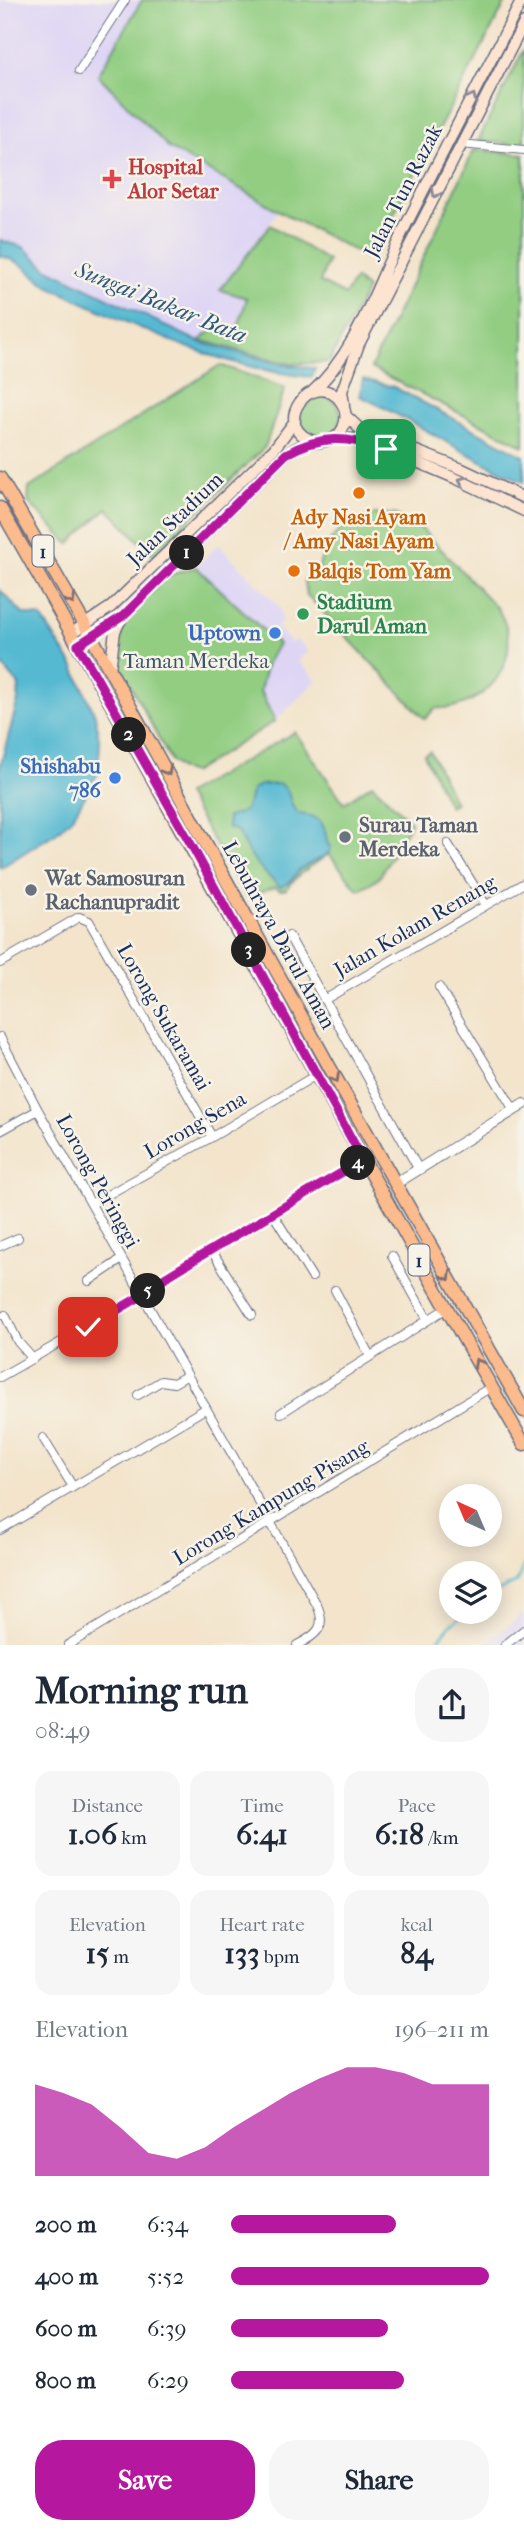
<!DOCTYPE html>
<meta charset="utf-8">
<style>
body{margin:0;font-family:"IM FELL French Canon",serif;background:#f6f6f7;color:#1f2937;height:100vh;display:flex;flex-direction:column;font-size:26px;white-space:nowrap}
*{box-sizing:border-box;margin:0}
p{font-size:23px;color:#747a83}
.icon{flex:none;width:38px;height:38px;fill:none;stroke:currentColor;stroke-width:2;stroke-linecap:round;stroke-linejoin:round}
.map{position:relative;height:1645px;overflow:hidden}
.drawer{display:flex;flex-direction:column;background:#fff;flex:1}
.drawer>*{flex:none}
.needle{width:46px;rotate:316deg}
.controls{position:absolute;left:439px;top:1484px;display:grid;gap:14px}
.controls a{display:grid;place-items:center;width:63px;height:63px;border-radius:50%;background:#fff;box-shadow:0 4px 18px #0003;font-size:35px}
.pin{position:absolute;display:grid;place-items:center;width:60px;height:60px;color:#fff;margin:-30px;border-radius:14px;box-shadow:0 4px 10px #0006}
.km{position:absolute;width:35px;height:35px;margin:-18px;border-radius:50%;background:#222;color:#fff;font-size:19px;line-height:35px;text-align:center}
.round{display:grid;place-items:center;flex:none;width:74px;height:74px;border-radius:28px;background:#f6f6f7}
.overview{display:flex;align-items:center;justify-content:space-between;height:119px;padding:0 35px}
h1{font-size:38px;font-weight:700;line-height:52px}
.stats{display:grid;grid-template-columns:repeat(3,1fr);gap:10px;height:119px;padding:7px 35px}
.stats div{display:grid;align-content:center;border-radius:18px;background:#f6f6f7;text-align:center}
.stats b{font-size:30px;font-weight:700}
.stats small{font-size:19px;font-weight:400}
.stats p{font-size:19px}
.chart{height:196px;padding:14px 35px}
.chart p{display:flex;justify-content:space-between}
.chart svg{width:100%;height:126px;margin-top:7px;fill:#b5179e;opacity:.7}
.action{display:flex;gap:14px;margin-top:auto;padding:14px 35px}
.action a{flex:1;height:80px;border-radius:28px;background:#b5179e;color:#fff;font-size:28px;font-weight:700;line-height:80px;text-align:center}
.action a+a{background:#f6f6f7;color:#1f2937}
ul{padding:0 35px;list-style:none;font-size:23px}
li{display:grid;grid-template-columns:112px 84px 1fr;align-items:center;height:52px}
li i{height:18px;border-radius:9px;background:#b5179e}
.map>svg:first-child{display:block}
.built{fill:#ded5f5}
.green{fill:#92cd82;stroke:#567e70;stroke-width:2}
.water{fill:#54b9d2;stroke:#387498;stroke-width:2}
.lines{fill:none;stroke-linecap:round;stroke-linejoin:round}
.stream{stroke:#54b9d2;stroke-width:2.5}
.minor-casing{stroke:#676e84;stroke-width:10}
.tertiary-casing{stroke:#676e84;stroke-width:12}
.secondary-casing{stroke:#676e84;stroke-width:13}
.primary-casing{stroke:#676e84;stroke-width:15}
.minor{stroke:#fff;stroke-width:8}
.tertiary{stroke:#fff;stroke-width:10}
.secondary{stroke:#fde4d1;stroke-width:10}
.primary{stroke:#fbbb8c;stroke-width:12}
.oneway{stroke:#8c8a98}
.oneway2{stroke:#806e73}
.route-casing{stroke:#fff;stroke-width:14}
.route{stroke:#b5179e;stroke-width:9}
.health-dot{fill:#e0444e;stroke:#f7f3e8;stroke-width:2.5}
.food-dot{fill:#e8710a;stroke:#f7f3e8;stroke-width:2.5}
.leisure-dot{fill:#2e9e5b;stroke:#f7f3e8;stroke-width:2.5}
.shop-dot{fill:#3f7fe0;stroke:#f7f3e8;stroke-width:2.5}
.worship-dot{fill:#6b7280;stroke:#f7f3e8;stroke-width:2.5}
.labels{text-anchor:middle;stroke-width:5;stroke-linejoin:round;paint-order:stroke}
.shield{fill:#f7f3e8;stroke:#5d6a87;stroke-width:2}
.shield-label{font-size:19px;font-weight:bold;fill:#1b2f5e}
.health-label{font-size:21px;font-weight:bold;fill:#be3a42;stroke:#f7f3e8;text-anchor:start}
.street-label{font-size:21px;fill:#1b2f5e;stroke:#f7f3e8}
.food-label{font-size:21px;font-weight:bold;fill:#c56008;stroke:#f7f3e8}
.leisure-label{font-size:21px;font-weight:bold;fill:#27864d;stroke:#f7f3e8;text-anchor:start}
.shop-label{font-size:21px;font-weight:bold;fill:#366cbe;stroke:#f7f3e8;text-anchor:end}
.park-label{font-size:21px;fill:#395667;stroke:#f7f3e8}
.worship-label{font-size:21px;font-weight:bold;fill:#5b616d;stroke:#f7f3e8;text-anchor:start}
.water-label{font-size:23px;font-style:italic;fill:#2c5881;stroke:#f7f3e8}
</style>
<div class="map">
<svg width="524" height="1645" viewBox="0 0 524 1645">
<rect width="100%" height="100%" fill="#f7f3e8"/>
<filter id="ink" filterUnits="userSpaceOnUse"><feTurbulence type="fractalNoise" baseFrequency=".0143" numOctaves="2"/><feDisplacementMap in="SourceGraphic" scale="14" xChannelSelector="R" yChannelSelector="G"/><feConvolveMatrix kernelMatrix="1 2 1 2 8 2 1 2 1" color-interpolation-filters="sRGB"/></filter>
<filter id="wash" filterUnits="userSpaceOnUse"><feTurbulence type="fractalNoise" baseFrequency=".00686" numOctaves="4" result="noise"/><feDisplacementMap in="SourceGraphic" scale="28" xChannelSelector="R" yChannelSelector="G"/><feGaussianBlur stdDeviation="1.57" result="paint"/><feColorMatrix in="noise" values="0 0 0 0 0 0 0 0 0 0 0 0 0 0 0 0 0 1.4 0 .05"/><feComposite in="paint" operator="in"/></filter>
<g filter="url(#wash)">
<rect width="100%" height="100%" fill="#f3e4cb"/>
<path class="built" d="M 0,0 L 142,0 L 98,75 L 169,148 L 279,210 L 220,290 L 247,298 L 236,334 L 200,340 L 199,342 L 48,269 L 30,252 L 14,243 L 0,240 Z
M 218,544 L 279,606 L 282,621 L 277,627 L 292,643 L 296,639 L 308,651 L 298,661 L 317,680 L 275,721 L 260,691 L 267,663 L 277,644 L 196,567 Z
M 524,1613 L 524,1645 L 484,1645 L 523,1614 Z"/>
<path class="green" d="M 142,0 L 507,0 L 370,259 L 288,216 L 169,148 L 98,75 Z
M 524,49 L 524,145 L 478,141 Z
M 474,150 L 524,154 L 524,446 L 371,368 Z
M 270,225 L 328,261 L 320,282 L 345,295 L 355,279 L 367,289 L 329,362 L 290,364 L 200,340 L 216,328 L 236,334 L 247,298 L 220,290 Z
M 220,365 L 285,388 L 265,447 L 153,555 L 107,508 L 69,544 L 28,502 L 29,488 Z
M299 417a21 21 0 1 1 42 0a21 21 0 1 1-42 0Z
M 375,514 L 394,514 L 419,526 L 498,609 C 502,617 507,625 508,635 C 513,676 475,711 435,708 L 425,719 L 306,594 L 304,579 L 317,580 C 321,541 338,525 375,514 Z
M 196,567 L 278,644 L 267,663 L 260,691 L 275,721 L 192,773 L 180,769 L 171,761 L 116,658 L 117,647 L 123,623 L 168,575 Z
M 295,732 L 344,803 L 372,784 L 411,822 L 379,878 L 358,890 L 329,854 L 300,874 L 285,890 L 279,890 L 275,887 L 246,897 L 186,794 Z
M 430,751 L 455,803 L 449,806 L 424,754 Z"/>
<path class="water" d="M 0,240 L 23,247 L 48,269 L 199,342 L 285,365 L 315,368 L 312,377 C 220,369 137,327 54,289 C 32,279 28,262 0,256 Z
M 363,379 L 394,387 L 524,456 L 524,482 C 467,457 417,422 360,396 Z
M 0,590 L 23,614 L 41,617 L 74,667 L 95,715 L 100,745 L 97,775 L 74,815 L 57,832 L 0,868 L 0,767 L 18,700 L 19,685 L 0,663 Z
M 279,784 C 293,790 287,803 297,812 C 302,816 301,814 307,815 C 326,819 324,830 328,845 L 331,846 L 329,853 L 299,870 L 290,882 L 280,887 C 259,868 249,857 237,831 L 228,828 L 227,817 C 249,812 246,809 252,790 L 260,785 Z"/>
<g class="lines">
<path class="stream" d="M 490,1595 L 517,1582 L 524,1564
M 434,1645 L 451,1624 L 470,1612"/>
</g>
</g>
<g filter="url(#ink)">
<g class="lines">
<defs>
<path id="minor" d="M 79,71 L 125,0
M 461,144 L 524,150
M 448,844 L 486,905
M 289,936 L 419,1170
M 0,963 L 79,917 L 89,921 L 212,1137
M 439,987 L 514,1110
M 324,1000 L 524,883
M 0,1037 L 38,1110 L 317,1605 C 327,1627 317,1635 297,1645
M 0,1131 L 38,1110
M 91,1204 L 212,1137 L 316,1075
M 273,1214 L 312,1277
M 0,1246 L 18,1238
M 212,1251 L 252,1315
M 392,1256 L 428,1320
M 89,1281 L 122,1259
M 335,1290 L 370,1356
M 5,1315 L 18,1342 L 33,1359
M 0,1377 L 143,1295 L 158,1282 L 363,1160
M 138,1395 L 161,1381 L 174,1383 L 186,1376
M 281,1413 L 447,1308
M 43,1438 L 73,1487
M 0,1530 L 205,1409
M 68,1645 L 491,1387
M 505,1645 L 524,1630"/>
<path id="tertiary" d="M 395,1184 L 524,1104"/>
<path id="secondary" d="M 311,393 C 358,351 377,283 405,227 C 443,151 483,76 522,0
M 344,405 L 342,391 L 359,344 L 524,23
M 346,416 L 360,429 L 462,469 L 524,498
M 334,438 L 356,439 L 386,449 L 457,479 L 524,511
M 72,633 L 111,607 L 274,449 L 295,421
M 78,645 L 123,616 L 286,454 C 292,451 299,446 305,444 C 320,441 335,444 343,428 C 347,419 346,409 341,402 C 313,364 265,430 318,442
M 110,669 L 115,631 L 122,618"/>
<path id="primary" d="M 0,478 L 85,625 L 329,1066 L 524,1411
M 0,508 C 179,818 345,1134 524,1444"/>
</defs>
<use href="#minor" class="minor-casing"/>
<use href="#tertiary" class="tertiary-casing"/>
<use href="#secondary" class="secondary-casing"/>
<use href="#primary" class="primary-casing"/>
<use href="#minor" class="minor"/>
<use href="#tertiary" class="tertiary"/>
<use href="#secondary" class="secondary"/>
<use href="#primary" class="primary"/>
</g>
<defs><path id="oneway-chevron" d="M-2-3.5L2.5 0L-2 3.5" fill="none" stroke-width="1.6" stroke-linecap="round" stroke-linejoin="round" transform="scale(1.75)"/></defs>
<g class="oneway">
<use href="#oneway-chevron" transform="translate(472 98) rotate(-63)"/>
<use href="#oneway-chevron" transform="translate(436 193) rotate(117)"/>
<use href="#oneway-chevron" transform="translate(463 481) rotate(-156)"/>
</g>
<g class="oneway2">
<use href="#oneway-chevron" transform="translate(71 600) rotate(61)"/>
<use href="#oneway-chevron" transform="translate(167 771) rotate(61)"/>
<use href="#oneway-chevron" transform="translate(335 1078) rotate(61)"/>
<use href="#oneway-chevron" transform="translate(447 1276) rotate(61)"/>
<use href="#oneway-chevron" transform="translate(478 1363) rotate(-119)"/>
</g>
</g>
<g class="lines" filter="url(#ink)">
<defs>
<path id="route" d="M 88,1327 L 143,1295 L 158,1282 L 194,1260 L 363,1160 L 192,846 L 78,645 L 123,616 L 286,454 C 322,434 348,437 386,449"/>
</defs>
<use href="#route" class="route-casing"/>
<use href="#route" class="route"/>
</g>
<path class="health-dot" d="M108.5 168.5h7v7h7v7h-7v7h-7v-7h-7v-7h7z"/>
<g class="food-dot">
<circle cx="359" cy="493" r="7"/>
<circle cx="294" cy="571" r="7"/>
</g>
<circle class="leisure-dot" cx="303" cy="614" r="7"/>
<g class="shop-dot">
<circle cx="275" cy="633" r="7"/>
<circle cx="115" cy="778" r="7"/>
</g>
<g class="worship-dot">
<circle cx="345" cy="837" r="7"/>
<circle cx="31" cy="890" r="7"/>
</g>
<g class="labels">
<g class="shield">
<rect x="32.5" y="535.5" width="21" height="31" rx="5"/>
<rect x="408.5" y="1244.5" width="21" height="31" rx="5"/>
</g>
<g class="shield-label">
<text x="43" y="558">1</text>
<text x="419" y="1267">1</text>
</g>
<g class="health-label">
<text x="128" y="174">Hospital<tspan x="128" dy="24">Alor Setar</tspan></text>
</g>
<g class="street-label">
<text transform="translate(403 191) rotate(-63)" y="7">Jalan Tun Razak</text>
<text transform="translate(175 519) rotate(-44)" y="7">Jalan Stadium</text>
<text transform="translate(415 926) rotate(-30)" y="7">Jalan Kolam Renang</text>
<text transform="translate(279 935) rotate(61)" y="7">Lebuhraya Darul Aman</text>
<text transform="translate(164 1017) rotate(60)" y="7">Lorong Sukaramai</text>
<text transform="translate(195 1125) rotate(-30)" y="7">Lorong Sena</text>
<text transform="translate(98 1181) rotate(61)" y="7">Lorong Peringgi</text>
<text transform="translate(271 1502) rotate(-31)" y="7">Lorong Kampung Pisang</text>
</g>
<g class="food-label">
<text x="359" y="524">Ady Nasi Ayam<tspan x="359" dy="24">/ Amy Nasi Ayam</tspan></text>
<text x="308" y="578" text-anchor="start">Balqis Tom Yam</text>
</g>
<g class="leisure-label">
<text x="317" y="609">Stadium<tspan x="317" dy="24">Darul Aman</tspan></text>
</g>
<g class="shop-label">
<text x="261" y="640">Uptown</text>
<text x="101" y="773">Shishabu<tspan x="101" dy="24">786</tspan></text>
</g>
<g class="park-label">
<text x="196" y="668">Taman Merdeka</text>
</g>
<g class="worship-label">
<text x="359" y="832">Surau Taman<tspan x="359" dy="24">Merdeka</tspan></text>
<text x="45" y="885">Wat Samosuran<tspan x="45" dy="24">Rachanupradit</tspan></text>
</g>
<g class="water-label">
<text transform="translate(161 302) rotate(22)" y="8">Sungai Bakar Bata</text>
</g>
</g>
</svg>
<div class="controls">
<a><svg class="needle" viewBox="-14 -14 28 28"><path d="M0-13l5 13h-10z" fill="#e53935"/><path d="M0 13l5-13h-10z" fill="#747a83"/></svg></a>
<a><svg class="icon" aria-label="layers" viewBox="0 0 24 24"><path d="M12 4l9 5-9 5-9-5zM3 14l9 5 9-5"/></svg></a>
</div>
<div class="pin" style="left:386px;top:449px;background:#1e9e55"><svg class="icon" aria-label="arrive" viewBox="0 0 24 24"><path d="M6 21V4h12l-3 4 3 4H6"/></svg></div>
<div class="pin" style="left:88px;top:1327px;background:#d93025"><svg class="icon" aria-label="check" viewBox="0 0 24 24"><path d="M5 12l5 5 9-10"/></svg></div>
<b class="km" style="left:187px;top:553px">1</b>
<b class="km" style="left:129px;top:735px">2</b>
<b class="km" style="left:249px;top:950px">3</b>
<b class="km" style="left:358px;top:1163px">4</b>
<b class="km" style="left:148px;top:1291px">5</b>
</div>
<section class="drawer">
<div class="overview"><div><h1>Morning run</h1><p>08:49</p></div><a class="round"><svg class="icon" aria-label="share" viewBox="0 0 24 24"><path d="M12 15V3M7 8l5-5 5 5M5 13v7h14v-7"/></svg></a></div>
<div class="stats">
<div><p>Distance</p><b>1.06<small> km</small></b></div>
<div><p>Time</p><b>6:41</b></div>
<div><p>Pace</p><b>6:18<small> /km</small></b></div>
</div>
<div class="stats">
<div><p>Elevation</p><b>15<small> m</small></b></div>
<div><p>Heart rate</p><b>133<small> bpm</small></b></div>
<div><p>kcal</p><b>84</b></div>
</div>
<div class="chart"><p><span>Elevation</span>196–211 m</p>
<svg viewBox="0 0 160 44" preserveAspectRatio="none"><path d="M0 44V12L10 15L20 19L30 27L40 36L50 38L60 34L70 27L80 21L90 15L100 10L110 6L120 6L130 8L140 12L150 12L160 12V44z"/></svg>
</div>
<ul>
<li><b>200 m</b>6:34<i style="width:64%"></i></li>
<li><b>400 m</b>5:52<i style="width:100%"></i></li>
<li><b>600 m</b>6:39<i style="width:61%"></i></li>
<li><b>800 m</b>6:29<i style="width:67%"></i></li>
</ul>
<div class="action"><a>Save</a><a>Share</a></div>
</section>
